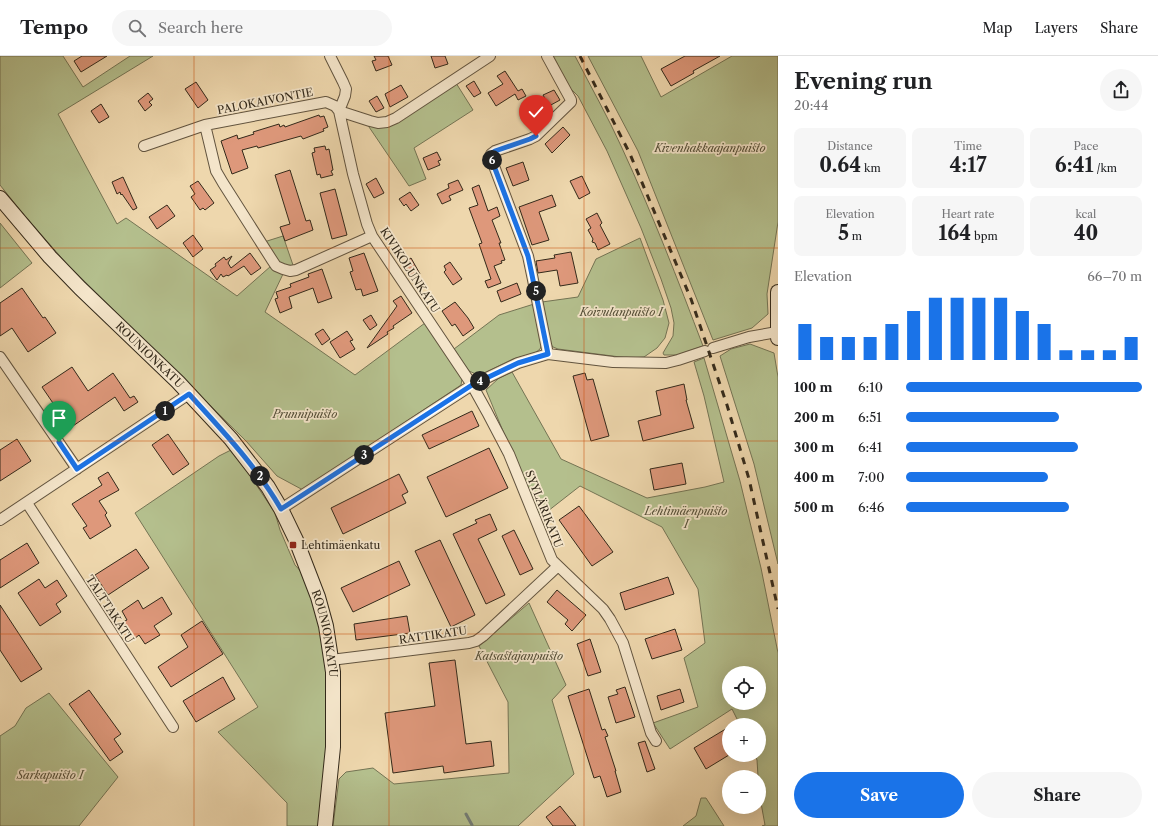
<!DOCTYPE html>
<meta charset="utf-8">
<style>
body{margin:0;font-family:"Libre Caslon Text",serif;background:#f6f6f6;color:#202124;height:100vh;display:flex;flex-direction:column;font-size:15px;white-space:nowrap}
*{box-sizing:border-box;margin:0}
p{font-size:13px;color:#757577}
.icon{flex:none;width:22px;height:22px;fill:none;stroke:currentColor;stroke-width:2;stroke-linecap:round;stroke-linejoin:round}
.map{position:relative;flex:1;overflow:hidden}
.side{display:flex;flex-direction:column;background:#fff;width:380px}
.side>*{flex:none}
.buttons{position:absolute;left:722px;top:610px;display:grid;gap:8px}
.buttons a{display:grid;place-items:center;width:44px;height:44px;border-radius:50%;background:#fff;box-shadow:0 4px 16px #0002;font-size:20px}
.pin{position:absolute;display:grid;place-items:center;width:34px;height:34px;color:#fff;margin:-41px -17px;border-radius:50% 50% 50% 0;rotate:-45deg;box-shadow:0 0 4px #0007}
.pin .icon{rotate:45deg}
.km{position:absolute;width:20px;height:20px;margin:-10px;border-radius:50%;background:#222;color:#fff;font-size:11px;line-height:20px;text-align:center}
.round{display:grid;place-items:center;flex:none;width:42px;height:42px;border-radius:21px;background:#f6f6f6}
.head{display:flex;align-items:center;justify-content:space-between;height:68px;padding:0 16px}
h1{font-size:22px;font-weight:700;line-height:30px}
.figures{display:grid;grid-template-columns:repeat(3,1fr);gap:6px;height:68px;padding:4px 16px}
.figures div{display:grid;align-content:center;border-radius:8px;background:#f6f6f6;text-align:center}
.figures b{font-size:20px;font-weight:700}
.figures small{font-size:11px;font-weight:400}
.figures p{font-size:11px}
.chart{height:112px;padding:8px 16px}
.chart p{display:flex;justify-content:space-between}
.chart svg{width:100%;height:72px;margin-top:4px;stroke:#1a73e8;stroke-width:6}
.primary-button{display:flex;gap:8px;margin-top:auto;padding:8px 16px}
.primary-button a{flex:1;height:46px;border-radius:24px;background:#1a73e8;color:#fff;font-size:16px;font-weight:700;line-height:46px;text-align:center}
.primary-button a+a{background:#f6f6f6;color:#202124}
ul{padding:0 16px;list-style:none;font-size:13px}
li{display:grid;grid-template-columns:64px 48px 1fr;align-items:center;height:30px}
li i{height:10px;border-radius:5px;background:#1a73e8}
header{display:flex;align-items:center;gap:24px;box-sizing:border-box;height:56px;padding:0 20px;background:#fff;border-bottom:1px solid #e0e0e0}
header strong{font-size:19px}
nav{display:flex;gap:22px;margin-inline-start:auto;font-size:14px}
.search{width:280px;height:36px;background:#f6f6f6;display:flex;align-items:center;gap:10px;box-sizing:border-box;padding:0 14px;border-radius:22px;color:#757577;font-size:15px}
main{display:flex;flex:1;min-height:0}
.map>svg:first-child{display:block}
.green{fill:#b4bf8d;stroke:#747454;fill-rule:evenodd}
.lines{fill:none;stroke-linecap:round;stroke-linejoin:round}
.stream{stroke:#747e77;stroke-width:3}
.building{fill:#de987b;stroke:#33291a}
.street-casing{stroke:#62543f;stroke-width:12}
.secondary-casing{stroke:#33291a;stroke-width:16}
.street{stroke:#f4e5ca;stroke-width:10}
.secondary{stroke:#f4e5ca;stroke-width:14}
.rail{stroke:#33291a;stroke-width:3;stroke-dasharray:7 7;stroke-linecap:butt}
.route-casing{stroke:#fff;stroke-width:8}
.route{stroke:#1a73e8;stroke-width:5}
.grid{fill:none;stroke:#cd520e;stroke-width:1;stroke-opacity:0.55}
.poi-dot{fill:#8f2418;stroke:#f4e5ca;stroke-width:1.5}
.labels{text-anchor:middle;stroke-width:3.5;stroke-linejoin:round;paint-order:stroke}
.street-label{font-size:11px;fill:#33291a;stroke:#f4e5ca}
.park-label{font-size:11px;font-style:italic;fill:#534e37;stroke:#f4e5ca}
.poi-label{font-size:11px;fill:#33291a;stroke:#f4e5ca;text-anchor:start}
</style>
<header>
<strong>Tempo</strong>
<div class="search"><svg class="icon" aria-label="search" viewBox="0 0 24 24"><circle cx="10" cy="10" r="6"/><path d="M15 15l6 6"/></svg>Search here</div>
<nav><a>Map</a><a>Layers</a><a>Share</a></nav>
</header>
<main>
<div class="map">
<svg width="778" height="770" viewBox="0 0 778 770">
<rect width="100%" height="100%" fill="#eed7ad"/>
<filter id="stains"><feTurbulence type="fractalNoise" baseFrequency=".005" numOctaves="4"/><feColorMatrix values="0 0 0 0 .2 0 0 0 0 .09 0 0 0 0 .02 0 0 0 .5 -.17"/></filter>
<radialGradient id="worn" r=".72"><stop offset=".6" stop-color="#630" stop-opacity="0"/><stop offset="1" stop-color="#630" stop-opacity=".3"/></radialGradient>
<path class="green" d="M 0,0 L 63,0 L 83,31 L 130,0 L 153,0 L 58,58 L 117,168 L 126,162 L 237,240 L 271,210 L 283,218 L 265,256 L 355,319 L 425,267 L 462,323 L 461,329 L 303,434 L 277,420 L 246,385 L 67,208 L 24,159 L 0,129 Z
M 550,0 L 575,0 C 591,31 608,61 622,92 C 652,157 678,224 703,290 L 677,299 L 664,299 L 663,297 L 673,280 L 674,267 L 671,252 L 661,223 L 641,172 L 607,95 L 578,40 L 567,29 Z
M 588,0 L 641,0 L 661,41 L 732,0 L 778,0 L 778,166 L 767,238 L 768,258 L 752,272 L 713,284 L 638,95 Z
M 456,27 L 473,54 L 414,92 L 426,123 L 409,130 L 367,68 L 377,70 Z
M 0,167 L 32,207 L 0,232 Z
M 283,180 L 294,212 L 282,210 L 264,186 Z
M 640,182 L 663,244 L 669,267 L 665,282 L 657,292 L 644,301 L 628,302 L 558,293 L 553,291 L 550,287 L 542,246 L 578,241 L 596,203 Z
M 534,248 L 542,288 L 540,293 L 535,297 L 513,303 L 482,318 L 476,318 L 469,315 L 454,293 L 499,259 Z
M 750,288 L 774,297 L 778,321 L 778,508 L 754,408 L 720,300 L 731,293 Z
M 704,302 L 740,425 L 761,512 L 778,597 L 778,770 L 762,770 L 765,769 L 759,736 L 757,704 L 755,699 L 759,699 L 759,669 L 740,669 L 732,653 L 670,693 L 653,667 L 698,651 L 684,602 L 705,587 L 698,533 L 662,471 L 580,430 L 539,462 L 486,334 L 499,322 L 512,316 L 561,403 L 647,442 L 705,431 L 724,426 L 704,340 L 694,306 ZM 729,617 L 759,617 L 759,647 L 729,647 Z
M 231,394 L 239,403 L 275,457 L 280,474 L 295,509 L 305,520 L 315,550 L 326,602 L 329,656 L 320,770 L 287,770 L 287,747 L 218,676 L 258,651 L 135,457 L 219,400 Z
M 529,547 L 566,629 L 552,644 L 574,718 L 518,770 L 333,770 L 339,723 L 346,716 L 373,712 L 394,728 L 509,717 L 508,646 L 479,590 Z
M 49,637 L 118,721 L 79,770 L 0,770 L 0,680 L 15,670 L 26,652 Z
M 701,742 L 706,742 L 724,770 L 683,770 L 696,760 Z"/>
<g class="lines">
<path class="stream" d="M 466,758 L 472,769"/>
</g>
<path class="building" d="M 82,0 L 107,0 L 81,16 L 74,5 Z
M 374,0 L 388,0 L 392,9 L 376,15 L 372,5 L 376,4 Z
M 431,0 L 445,0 L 448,8 L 435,12 Z
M 685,0 L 720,0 L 693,15 L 694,17 L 671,30 L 661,13 Z
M 505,15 L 518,35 L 522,33 L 526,40 L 518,44 L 515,38 L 496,50 L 488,37 L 503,28 L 497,20 Z
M 474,25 L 481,37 L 474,41 L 466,30 Z
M 196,26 L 208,44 L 198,52 L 185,33 Z
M 401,29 L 408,41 L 390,51 L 385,38 Z
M 554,34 L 560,44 L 549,50 L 543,39 Z
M 148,37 L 153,43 L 149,46 L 152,49 L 145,55 L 138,45 Z
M 377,40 L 384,52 L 376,56 L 369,45 Z
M 101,48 L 109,61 L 99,67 L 91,55 Z
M 319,59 L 320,61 L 324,60 L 328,71 L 323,73 L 324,75 L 303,83 L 301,80 L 258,92 L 257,90 L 242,94 L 248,112 L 232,118 L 221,85 L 237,79 L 238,83 L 254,78 L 253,76 L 279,68 L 280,71 L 284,69 L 285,71 Z
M 563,71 L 570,79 L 552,97 L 545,88 Z
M 325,90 L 326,94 L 329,93 L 333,114 L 331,115 L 333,119 L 321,122 L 320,118 L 317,119 L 312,97 L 315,96 L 314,92 Z
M 437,96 L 441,104 L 438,105 L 440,109 L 428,114 L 423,102 Z
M 523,106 L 529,124 L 513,130 L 506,112 Z
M 290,114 L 306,165 L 310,164 L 313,174 L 285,185 L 280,171 L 290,168 L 275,119 Z
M 582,120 L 590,137 L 579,143 L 570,125 Z
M 123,121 L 137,152 L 133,154 L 122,138 L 121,139 L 120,136 L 117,138 L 112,126 Z
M 376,122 L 384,137 L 374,142 L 366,128 Z
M 458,124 L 463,134 L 449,140 L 451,144 L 442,148 L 437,138 L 449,132 L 448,128 Z
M 198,125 L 214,147 L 205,154 L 203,152 L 200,154 L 191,141 L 195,138 L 190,130 Z
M 479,129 L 488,155 L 497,151 L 500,160 L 492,164 L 501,187 L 499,187 L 505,204 L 501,205 L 502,207 L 494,210 L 501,227 L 488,232 L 485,225 L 491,223 L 479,188 L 482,187 L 469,152 L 478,149 L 472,132 Z
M 335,133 L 347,179 L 332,183 L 320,137 Z
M 410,136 L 419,149 L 411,155 L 406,148 L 404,150 L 399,143 Z
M 552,139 L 556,150 L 539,156 L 549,184 L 532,189 L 519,151 Z
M 167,149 L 175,160 L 157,173 L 149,161 Z
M 597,157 L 602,167 L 600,169 L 610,188 L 598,194 L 595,187 L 592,186 L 593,183 L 588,174 L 591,172 L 586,163 Z
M 193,179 L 203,193 L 193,201 L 183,187 Z
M 571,196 L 578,227 L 560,230 L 557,214 L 538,217 L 536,205 L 555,202 L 554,199 Z
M 250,197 L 261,212 L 251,219 L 244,210 L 228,220 L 227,219 L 223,221 L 221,218 L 217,224 L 210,214 L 216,210 L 215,208 L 224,201 L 226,204 L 232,200 L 228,207 L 231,212 Z
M 364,197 L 378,235 L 363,240 L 361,233 L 356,234 L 350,216 L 353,215 L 349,202 Z
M 411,202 L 420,218 L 412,223 L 403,207 Z
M 450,206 L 462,223 L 453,229 L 444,216 L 446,214 L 444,210 Z
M 322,213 L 332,242 L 318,247 L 313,232 L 289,241 L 292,252 L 280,257 L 275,243 L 278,242 L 276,236 L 291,231 L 290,228 L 309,221 L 308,218 Z
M 517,227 L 521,238 L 501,246 L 497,235 Z
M 22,232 L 43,262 L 45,261 L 56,277 L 28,296 L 12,272 L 0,280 L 0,247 Z
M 401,240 L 412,257 L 393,270 L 394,272 L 387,276 L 388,278 L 367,292 L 397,250 L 393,245 Z
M 455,246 L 468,262 L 474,272 L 463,280 L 455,268 L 452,270 L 442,255 Z
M 371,259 L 377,269 L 370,274 L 363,264 Z
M 323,273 L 330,283 L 322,289 L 315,278 Z
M 347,275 L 353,284 L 350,285 L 355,293 L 340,302 L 330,286 Z
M 72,311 L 88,335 L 113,317 L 130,342 L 134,340 L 138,346 L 124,355 L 115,341 L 70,372 L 42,331 Z
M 585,317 L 587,324 L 593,323 L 609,380 L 591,385 L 573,320 Z
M 684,328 L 687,344 L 686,344 L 694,372 L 643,385 L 638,365 L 661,359 L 656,335 Z
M 472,355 L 479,370 L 429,393 L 422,379 Z
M 168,378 L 189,408 L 173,419 L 152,389 Z
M 17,383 L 31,405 L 0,425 L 0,394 Z
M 489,392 L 508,432 L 446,461 L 427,421 Z
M 682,407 L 686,428 L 654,434 L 650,413 Z
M 108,416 L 119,434 L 99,445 L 107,457 L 105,459 L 111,470 L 90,483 L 83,472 L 87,470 L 72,448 L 102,429 L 98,422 Z
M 399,418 L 408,436 L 402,439 L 406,447 L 343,478 L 331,452 Z
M 579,450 L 613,496 L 592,510 L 559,464 Z
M 490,458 L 497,474 L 478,483 L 505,539 L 486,548 L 453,478 L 477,467 L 475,464 Z
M 514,474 L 533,513 L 520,519 L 502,480 Z
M 440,484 L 475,559 L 451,571 L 415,495 Z
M 27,487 L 39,507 L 0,532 L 0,504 Z
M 136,493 L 149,512 L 108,539 L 95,519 Z
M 399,505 L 410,529 L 353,556 L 341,532 Z
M 668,521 L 674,538 L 625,554 L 620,537 Z
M 39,523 L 45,532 L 57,524 L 67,540 L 56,548 L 61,556 L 40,570 L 18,537 Z
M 557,534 L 586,559 L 572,575 L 565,568 L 568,564 L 547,546 Z
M 162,541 L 172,558 L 154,570 L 160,579 L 145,588 L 139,579 L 134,583 L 123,566 L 127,564 L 122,555 L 138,544 L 143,553 Z
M 0,549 L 42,613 L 21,626 L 0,594 Z
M 407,560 L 410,577 L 356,584 L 354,568 Z
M 202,565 L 223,598 L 171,631 L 158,611 L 188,591 L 181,579 Z
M 675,573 L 682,594 L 652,603 L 645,583 Z
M 590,583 L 601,616 L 588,620 L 577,588 Z
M 455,604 L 466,688 L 491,685 L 494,710 L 444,717 L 443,710 L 393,717 L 385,657 L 435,650 L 429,607 Z
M 223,621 L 235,643 L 196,666 L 183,645 Z
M 625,631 L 635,661 L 616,667 L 608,641 L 618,638 L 616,634 Z
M 589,633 L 602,674 L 605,673 L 608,680 L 605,681 L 616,715 L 615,715 L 621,736 L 607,741 L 600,720 L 594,722 L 568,640 Z
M 680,633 L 684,646 L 661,654 L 657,640 Z
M 89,634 L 121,678 L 114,683 L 123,696 L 110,705 L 69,648 Z
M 729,671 L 729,699 L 706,713 L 694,692 Z
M 645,685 L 655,713 L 647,716 L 638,687 Z
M 560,750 L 576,770 L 553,770 L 546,761 Z"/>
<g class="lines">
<defs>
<path id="street" d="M 330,0 L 343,26 L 346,33 L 345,40 L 339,55 L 353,118 L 367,168 L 372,180 L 472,329 L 487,356 L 509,398 L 552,504 L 603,553 L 610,563 L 623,587 L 651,677 L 656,685
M 547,0 L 571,44 L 571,46 L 536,80 L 530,83 L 495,95 L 491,98 L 491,102 L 528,200 L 532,219 L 548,298
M 205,69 L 216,115 L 223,127 L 272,204 L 276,210 L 283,213 L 290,215 L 296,214 L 372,180
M 144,90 L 205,69 L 326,46 L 335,50 L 339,55 L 370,65 L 378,67 L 387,66 L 396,62 L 490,0
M 713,292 L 749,281 L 777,276
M 0,301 L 77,413
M 27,447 L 173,671
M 281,453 L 472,329 L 518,307 L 548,298 L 613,306 L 666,307 L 678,304 L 705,295
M 0,464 L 189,338
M 331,604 L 469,587 L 476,585 L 483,580 L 558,510"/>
<g id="secondary">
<path id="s1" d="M 0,142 L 50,201 L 80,232 L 178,326 L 231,383 L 268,431 L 281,453 L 296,484 L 318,541 L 326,570 L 333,616 L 333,691 L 325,770"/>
<path d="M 778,236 L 778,282"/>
</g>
</defs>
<use href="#street" class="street-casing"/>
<use href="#secondary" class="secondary-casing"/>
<use href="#street" class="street"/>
<use href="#secondary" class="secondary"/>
<path class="rail" d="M 580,0 L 630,98 L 691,243 L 727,349 L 749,423 L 778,553"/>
</g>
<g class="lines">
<defs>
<path id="route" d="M 59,386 L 77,413 L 189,338 C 223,375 256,410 281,453 L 472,329 L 518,307 L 548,298 L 532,219 L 528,200 L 491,102 L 491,98 L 495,95 L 530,83 L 536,80"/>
</defs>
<use href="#route" class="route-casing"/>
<use href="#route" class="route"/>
</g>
<path class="grid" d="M 194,0 L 194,770M 389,0 L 389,770M 584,0 L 584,770M 0,192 L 778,192M 0,385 L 778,385M 0,578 L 778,578"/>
<rect class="poi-dot" x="289" y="485" width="8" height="8" rx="2"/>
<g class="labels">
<g class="street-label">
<text transform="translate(265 45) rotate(-11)" y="4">PALOKAIVONTIE</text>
<text transform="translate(410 214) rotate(57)" y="4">KIVIKOLUNKATU</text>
<text dy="4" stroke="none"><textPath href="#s1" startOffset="217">ROUNIONKATU</textPath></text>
<text transform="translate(544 453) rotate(68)" y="4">SYYLÄRIKATU</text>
<text transform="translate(110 553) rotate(57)" y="4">TALTTAKATU</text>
<text dy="4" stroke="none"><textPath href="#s1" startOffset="553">ROUNIONKATU</textPath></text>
<text transform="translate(433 579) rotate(-8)" y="4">RATTIKATU</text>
</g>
<g class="park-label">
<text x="710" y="96">Kivenhakkaajanpuisto</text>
<text x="621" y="260">Koivulanpuisto I</text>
<text x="305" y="362">Prunnipuisto</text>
<text x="686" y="459">Lehtimäenpuisto<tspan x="686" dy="13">I</tspan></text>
<text x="519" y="604">Katsastajanpuisto</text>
<text x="50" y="723">Sarkapuisto I</text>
</g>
<g class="poi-label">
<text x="301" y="493">Lehtimäenkatu</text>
</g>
</g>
<rect width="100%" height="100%" filter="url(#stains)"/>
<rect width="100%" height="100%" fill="url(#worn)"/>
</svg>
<div class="buttons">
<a><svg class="icon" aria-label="locate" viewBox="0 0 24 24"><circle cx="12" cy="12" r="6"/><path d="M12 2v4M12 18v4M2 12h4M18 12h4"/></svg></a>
<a>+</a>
<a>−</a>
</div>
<div class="pin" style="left:59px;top:386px;background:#1e9e55"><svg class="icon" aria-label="arrive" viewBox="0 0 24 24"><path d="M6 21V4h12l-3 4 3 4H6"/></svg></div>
<div class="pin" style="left:536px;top:80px;background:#d93025"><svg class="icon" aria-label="check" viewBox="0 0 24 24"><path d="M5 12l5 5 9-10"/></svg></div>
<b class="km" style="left:165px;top:355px">1</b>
<b class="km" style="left:260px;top:420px">2</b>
<b class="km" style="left:364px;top:399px">3</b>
<b class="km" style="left:480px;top:325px">4</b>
<b class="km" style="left:536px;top:235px">5</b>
<b class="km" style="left:492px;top:104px">6</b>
</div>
<section class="side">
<div class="head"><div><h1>Evening run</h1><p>20:44</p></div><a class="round"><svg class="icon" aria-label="share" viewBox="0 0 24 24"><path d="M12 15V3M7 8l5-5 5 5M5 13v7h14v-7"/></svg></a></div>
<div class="figures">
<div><p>Distance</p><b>0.64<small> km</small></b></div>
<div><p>Time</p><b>4:17</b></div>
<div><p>Pace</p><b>6:41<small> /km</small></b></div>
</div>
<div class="figures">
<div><p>Elevation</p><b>5<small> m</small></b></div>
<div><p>Heart rate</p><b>164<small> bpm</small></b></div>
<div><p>kcal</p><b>40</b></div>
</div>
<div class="chart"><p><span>Elevation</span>66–70 m</p>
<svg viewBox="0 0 160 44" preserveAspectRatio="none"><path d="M5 44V22M15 44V30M25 44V30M35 44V30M45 44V22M55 44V14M65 44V6M75 44V6M85 44V6M95 44V6M105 44V14M115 44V22M125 44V38M135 44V38M145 44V38M155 44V30"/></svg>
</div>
<ul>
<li><b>100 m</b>6:10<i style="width:100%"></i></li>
<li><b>200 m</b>6:51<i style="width:65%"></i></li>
<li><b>300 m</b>6:41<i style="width:73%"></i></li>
<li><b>400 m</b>7:00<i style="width:60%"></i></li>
<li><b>500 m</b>6:46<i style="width:69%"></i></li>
</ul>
<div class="primary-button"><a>Save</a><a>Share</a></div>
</section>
</main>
